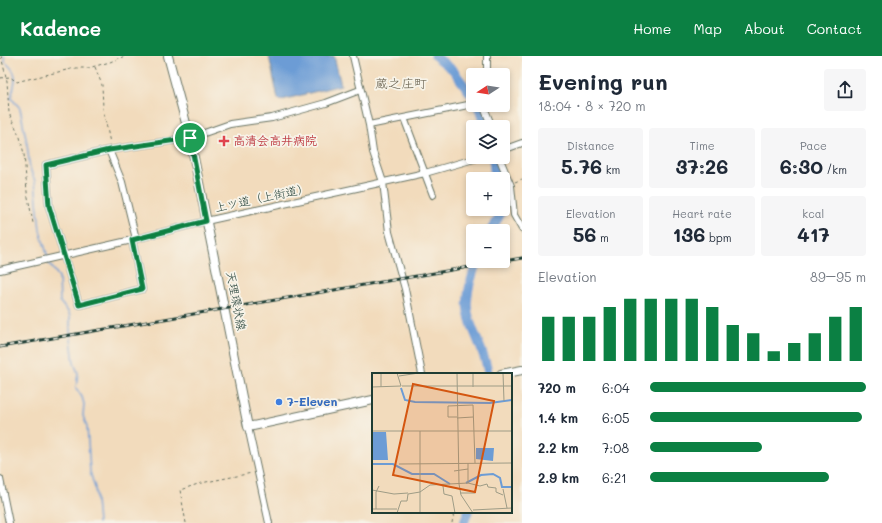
<!DOCTYPE html>
<meta charset="utf-8">
<style>
body{margin:0;font-family:Mali,"Klee One",sans-serif;background:#f6f6f7;color:#1f2937;height:100vh;display:flex;flex-direction:column;font-size:15px;white-space:nowrap}
*{box-sizing:border-box;margin:0}
p{font-size:13px;color:#747a83}
.icon{flex:none;width:22px;height:22px;fill:none;stroke:currentColor;stroke-width:2;stroke-linecap:round;stroke-linejoin:round}
.map{position:relative;flex:1;overflow:hidden}
.drawer{display:flex;flex-direction:column;background:#fff;width:360px}
.drawer>*{flex:none}
.needle{width:26px;rotate:258deg}
.buttons{position:absolute;left:466px;top:12px;display:grid;gap:8px}
.buttons a{display:grid;place-items:center;width:44px;height:44px;border-radius:4px;background:#fff;box-shadow:0 2px 6px #0003;font-size:20px}
.pin{position:absolute;display:grid;place-items:center;width:34px;height:34px;color:#fff;margin:-17px;border:2px solid #fff;border-radius:50%;box-shadow:0 1px 4px #0007}
.round{display:grid;place-items:center;flex:none;width:42px;height:42px;border-radius:4px;background:#f6f6f7}
.overview{display:flex;align-items:center;justify-content:space-between;height:68px;padding:0 16px}
h1{font-size:22px;font-weight:700;line-height:30px}
.figures{display:grid;grid-template-columns:repeat(3,1fr);gap:6px;height:68px;padding:4px 16px}
.figures div{display:grid;align-content:center;border-radius:4px;background:#f6f6f7;text-align:center}
.figures b{font-size:20px;font-weight:700}
.figures small{font-size:11px;font-weight:400}
.figures p{font-size:11px}
.chart{height:112px;padding:8px 16px}
.chart p{display:flex;justify-content:space-between}
.chart svg{width:100%;height:72px;margin-top:4px;stroke:#0b8043;stroke-width:6}
ul{padding:0 16px;list-style:none;font-size:13px}
li{display:grid;grid-template-columns:64px 48px 1fr;align-items:center;height:30px}
li i{height:10px;border-radius:5px;background:#0b8043}
header{display:flex;align-items:center;gap:24px;box-sizing:border-box;height:56px;padding:0 20px;background:#0b8043;color:#fff}
header strong{font-size:19px}
nav{display:flex;gap:22px;margin-inline-start:auto;font-size:14px}
main{display:flex;flex:1;min-height:0}
.map>svg:first-child{display:block}
.water{fill:#6c9cd5;stroke:#466c84}
.lines{fill:none;stroke-linecap:round;stroke-linejoin:round}
.stream{stroke:#6c9cd5;stroke-width:1.5}
.river{stroke:#6c9cd5;stroke-width:9}
.minor-casing{stroke:#697464;stroke-width:8}
.major-casing{stroke:#697464;stroke-width:10}
.path{stroke:#697464;stroke-width:1;stroke-dasharray:3 3;stroke-linecap:butt}
.minor{stroke:#fff;stroke-width:6}
.major{stroke:#fff;stroke-width:8}
.rail-casing{stroke:#1f3d34;stroke-width:3}
.rail{stroke:#f7f3e8;stroke-width:1.5;stroke-dasharray:4.5;stroke-linecap:butt}
.route-casing{stroke:#fff;stroke-width:8}
.route{stroke:#0b8043;stroke-width:5}
.health-dot{fill:#e0444e;stroke:#f7f3e8;stroke-width:1.5}
.shop-dot{fill:#3f7fe0;stroke:#f7f3e8;stroke-width:1.5}
.labels{text-anchor:middle;stroke-width:3.5;stroke-linejoin:round;paint-order:stroke}
.health-label{font-size:12px;font-weight:bold;fill:#be3a42;stroke:#f7f3e8;text-anchor:start}
.street-label{font-size:12px;fill:#1f3d34;stroke:#f7f3e8}
.shop-label{font-size:12px;font-weight:bold;fill:#366cbe;stroke:#f7f3e8;text-anchor:start}
.neighbourhood-label{font-size:13px;fill:#6b6452;stroke:#f7f3e8}
.inset-river{fill:none;stroke:#6c9cd5;stroke-width:2}
.inset-road{fill:none;stroke:#9e9c86;stroke-width:1}
.view{fill:#d45610;fill-opacity:0.15;stroke:#d45610;stroke-width:2}
.inset-edge{fill:none;stroke:#1f3d34;stroke-width:2}
</style>
<header>
<strong>Kadence</strong>
<nav><a>Home</a><a>Map</a><a>About</a><a>Contact</a></nav>
</header>
<main>
<div class="map">
<svg width="522" height="467" viewBox="0 0 522 467">
<rect width="100%" height="100%" fill="#f7f3e8"/>
<filter id="ink" filterUnits="userSpaceOnUse"><feTurbulence type="fractalNoise" baseFrequency=".025" numOctaves="2"/><feDisplacementMap in="SourceGraphic" scale="8" xChannelSelector="R" yChannelSelector="G"/><feConvolveMatrix kernelMatrix="1 2 1 2 8 2 1 2 1" color-interpolation-filters="sRGB"/></filter>
<filter id="wash" filterUnits="userSpaceOnUse"><feTurbulence type="fractalNoise" baseFrequency=".012" numOctaves="4" result="noise"/><feDisplacementMap in="SourceGraphic" scale="16" xChannelSelector="R" yChannelSelector="G"/><feGaussianBlur stdDeviation="0.9" result="paint"/><feColorMatrix in="noise" values="0 0 0 0 0 0 0 0 0 0 0 0 0 0 0 0 0 1.4 0 .05"/><feComposite in="paint" operator="in"/></filter>
<g filter="url(#wash)">
<rect width="100%" height="100%" fill="#f2dbbc"/>
<path class="water" d="M 269,0 L 334,0 L 341,29 L 282,44 L 278,43 Z"/>
<g class="lines">
<path class="stream" d="M 4,0 L 5,6 C 20,18 15,25 11,42 L 20,52 L 27,88 L 30,113 L 35,125 L 40,174 L 48,202
M 48,206 L 59,221 L 60,246 L 69,257 L 70,261 L 70,275 L 74,307 L 78,317 L 76,332 L 82,341 L 84,348 L 83,360 L 87,370 L 90,416 L 95,432 L 98,467"/>
<path class="river" d="M 435,0 L 453,14 L 473,41
M 477,49 L 488,71
M 493,101 L 494,114 L 499,123
M 490,175 C 499,162 507,151 503,135
M 477,205 C 472,221 465,239 468,256 C 472,278 486,296 488,318
M 464,467 L 468,456"/>
</g>
</g>
<g filter="url(#ink)">
<g class="lines">
<defs>
<path id="minor" d="M 353,0 L 369,69 L 373,96 L 383,126 L 389,176 L 405,233 L 422,318
M 487,0 L 487,19
M 483,49 L 492,71
M 404,62 L 433,139
M 369,69 L 473,48
M 109,94 L 122,126 L 136,183
M 503,94 L 522,87
M 499,101 L 511,130 L 514,159 L 522,173
M 132,184 L 142,233 L 79,249 L 49,150 L 46,109 L 109,94 L 190,82 L 230,68 L 272,62 L 326,47 L 360,34
M 0,214 L 132,184 L 206,165 L 425,117 L 481,101
M 248,371 L 269,467
M 0,423 L 9,467"/>
<path id="major" d="M 168,0 L 190,82 L 248,371 L 373,344
M 501,318 L 522,314"/>
</defs>
<use href="#minor" class="minor-casing"/>
<use href="#major" class="major-casing"/>
<path class="path" d="M 1,0 L 7,25 L 9,57 L 20,81 L 24,98 L 27,136 L 33,167
M 95,11 L 102,29 L 103,52 L 110,87
M 0,22 L 10,21 L 17,26 L 20,25 L 75,12 L 88,12 L 110,6 L 125,0
M 515,126 L 522,123
M 186,467 L 180,434 L 201,427 L 252,417
M 452,467 L 454,456"/>
<use href="#minor" class="minor"/>
<use href="#major" class="major"/>
<defs>
<path id="rail" d="M 0,291 L 522,202"/>
</defs>
<use href="#rail" class="rail-casing"/>
<use href="#rail" class="rail"/>
</g>
</g>
<g class="lines" filter="url(#ink)">
<defs>
<path id="route" d="M 190,82 L 206,165 L 132,184 L 142,233 L 79,249 L 49,150 L 46,109 L 109,94 Z"/>
</defs>
<use href="#route" class="route-casing"/>
<use href="#route" class="route"/>
</g>
<path class="health-dot" d="M222 79h4v4h4v4h-4v4h-4v-4h-4v-4h4z"/>
<circle class="shop-dot" cx="279" cy="346" r="4"/>
<g class="labels">
<g class="health-label">
<text x="233" y="89">高清会高井病院</text>
</g>
<g class="street-label">
<text transform="translate(262 142) rotate(-12)" y="4">上ツ道（上街道）</text>
<text transform="translate(236 245) rotate(79)" y="4">天理環状線</text>
</g>
<g class="shop-label">
<text x="287" y="350">7-Eleven</text>
</g>
<g class="neighbourhood-label">
<text x="401" y="32">蔵之庄町</text>
</g>
</g>
<g transform="translate(372 317)">
<rect width="140" height="140" fill="#f2dbbc"/>
<path d="M 0,59 L 14,59 L 16,87 L 0,87 ZM 122,75 L 121,88 L 104,86 L 104,75 Z" fill="#6c9cd5"/>
<path class="inset-river" d="M 29,15 L 33,27 L 43,29 L 118,30 L 140,27M 0,91 L 21,91 L 40,101 L 62,101 L 78,111M 94,110 L 109,102 L 121,101 L 128,105 L 130,114 L 140,114"/>
<path class="inset-road" d="M 85,0 L 87,111 L 89,122 L 101,140M 101,0 L 101,14M 131,0 L 132,28M 27,3 L 47,0M 30,13 L 140,13M 0,14 L 29,13 L 25,0M 9,14 L 9,0M 85,44 L 76,44 L 76,33 L 101,32 L 103,90M 85,45 L 101,44M 0,58 L 48,58M 27,91 L 140,90M 82,98 L 96,96M 96,110 L 96,90M 71,113 L 72,121 L 80,123 L 83,140M 131,116 L 135,135M 0,117 L 22,121 L 36,120M 88,120 L 103,120M 0,136 L 25,136M 4,136 L 4,119 L 7,113M 101,137 L 140,135M 25,140 L 29,128 L 35,128 L 36,121 L 48,119 L 58,112 L 96,110 L 108,113 L 115,111 L 116,114 L 124,115 L 124,119 L 131,122M 48,140 L 48,58 L 140,58"/>
<path class="view" d="M 41,11 L 122,28 L 103,119 L 21,102 Z"/>
<rect width="140" height="140" class="inset-edge"/>
</g>
</svg>
<div class="buttons">
<a><svg class="needle" viewBox="-14 -14 28 28"><path d="M0-13l5 13h-10z" fill="#e53935"/><path d="M0 13l5-13h-10z" fill="#747a83"/></svg></a>
<a><svg class="icon" aria-label="layers" viewBox="0 0 24 24"><path d="M12 4l9 5-9 5-9-5zM3 14l9 5 9-5"/></svg></a>
<a>+</a>
<a>−</a>
</div>
<div class="pin" style="left:190px;top:82px;background:#1e9e55"><svg class="icon" aria-label="arrive" viewBox="0 0 24 24"><path d="M6 21V4h12l-3 4 3 4H6"/></svg></div>
</div>
<section class="drawer">
<div class="overview"><div><h1>Evening run</h1><p>18:04 · 8 × 720 m</p></div><a class="round"><svg class="icon" aria-label="share" viewBox="0 0 24 24"><path d="M12 15V3M7 8l5-5 5 5M5 13v7h14v-7"/></svg></a></div>
<div class="figures">
<div><p>Distance</p><b>5.76<small> km</small></b></div>
<div><p>Time</p><b>37:26</b></div>
<div><p>Pace</p><b>6:30<small> /km</small></b></div>
</div>
<div class="figures">
<div><p>Elevation</p><b>56<small> m</small></b></div>
<div><p>Heart rate</p><b>136<small> bpm</small></b></div>
<div><p>kcal</p><b>417</b></div>
</div>
<div class="chart"><p><span>Elevation</span>89–95 m</p>
<svg viewBox="0 0 160 44" preserveAspectRatio="none"><path d="M5 44V17M15 44V17M25 44V17M35 44V11M45 44V6M55 44V6M65 44V6M75 44V6M85 44V11M95 44V22M105 44V27M115 44V38M125 44V33M135 44V27M145 44V17M155 44V11"/></svg>
</div>
<ul>
<li><b>720 m</b>6:04<i style="width:100%"></i></li>
<li><b>1.4 km</b>6:05<i style="width:98%"></i></li>
<li><b>2.2 km</b>7:08<i style="width:52%"></i></li>
<li><b>2.9 km</b>6:21<i style="width:83%"></i></li>
</ul>
</section>
</main>
